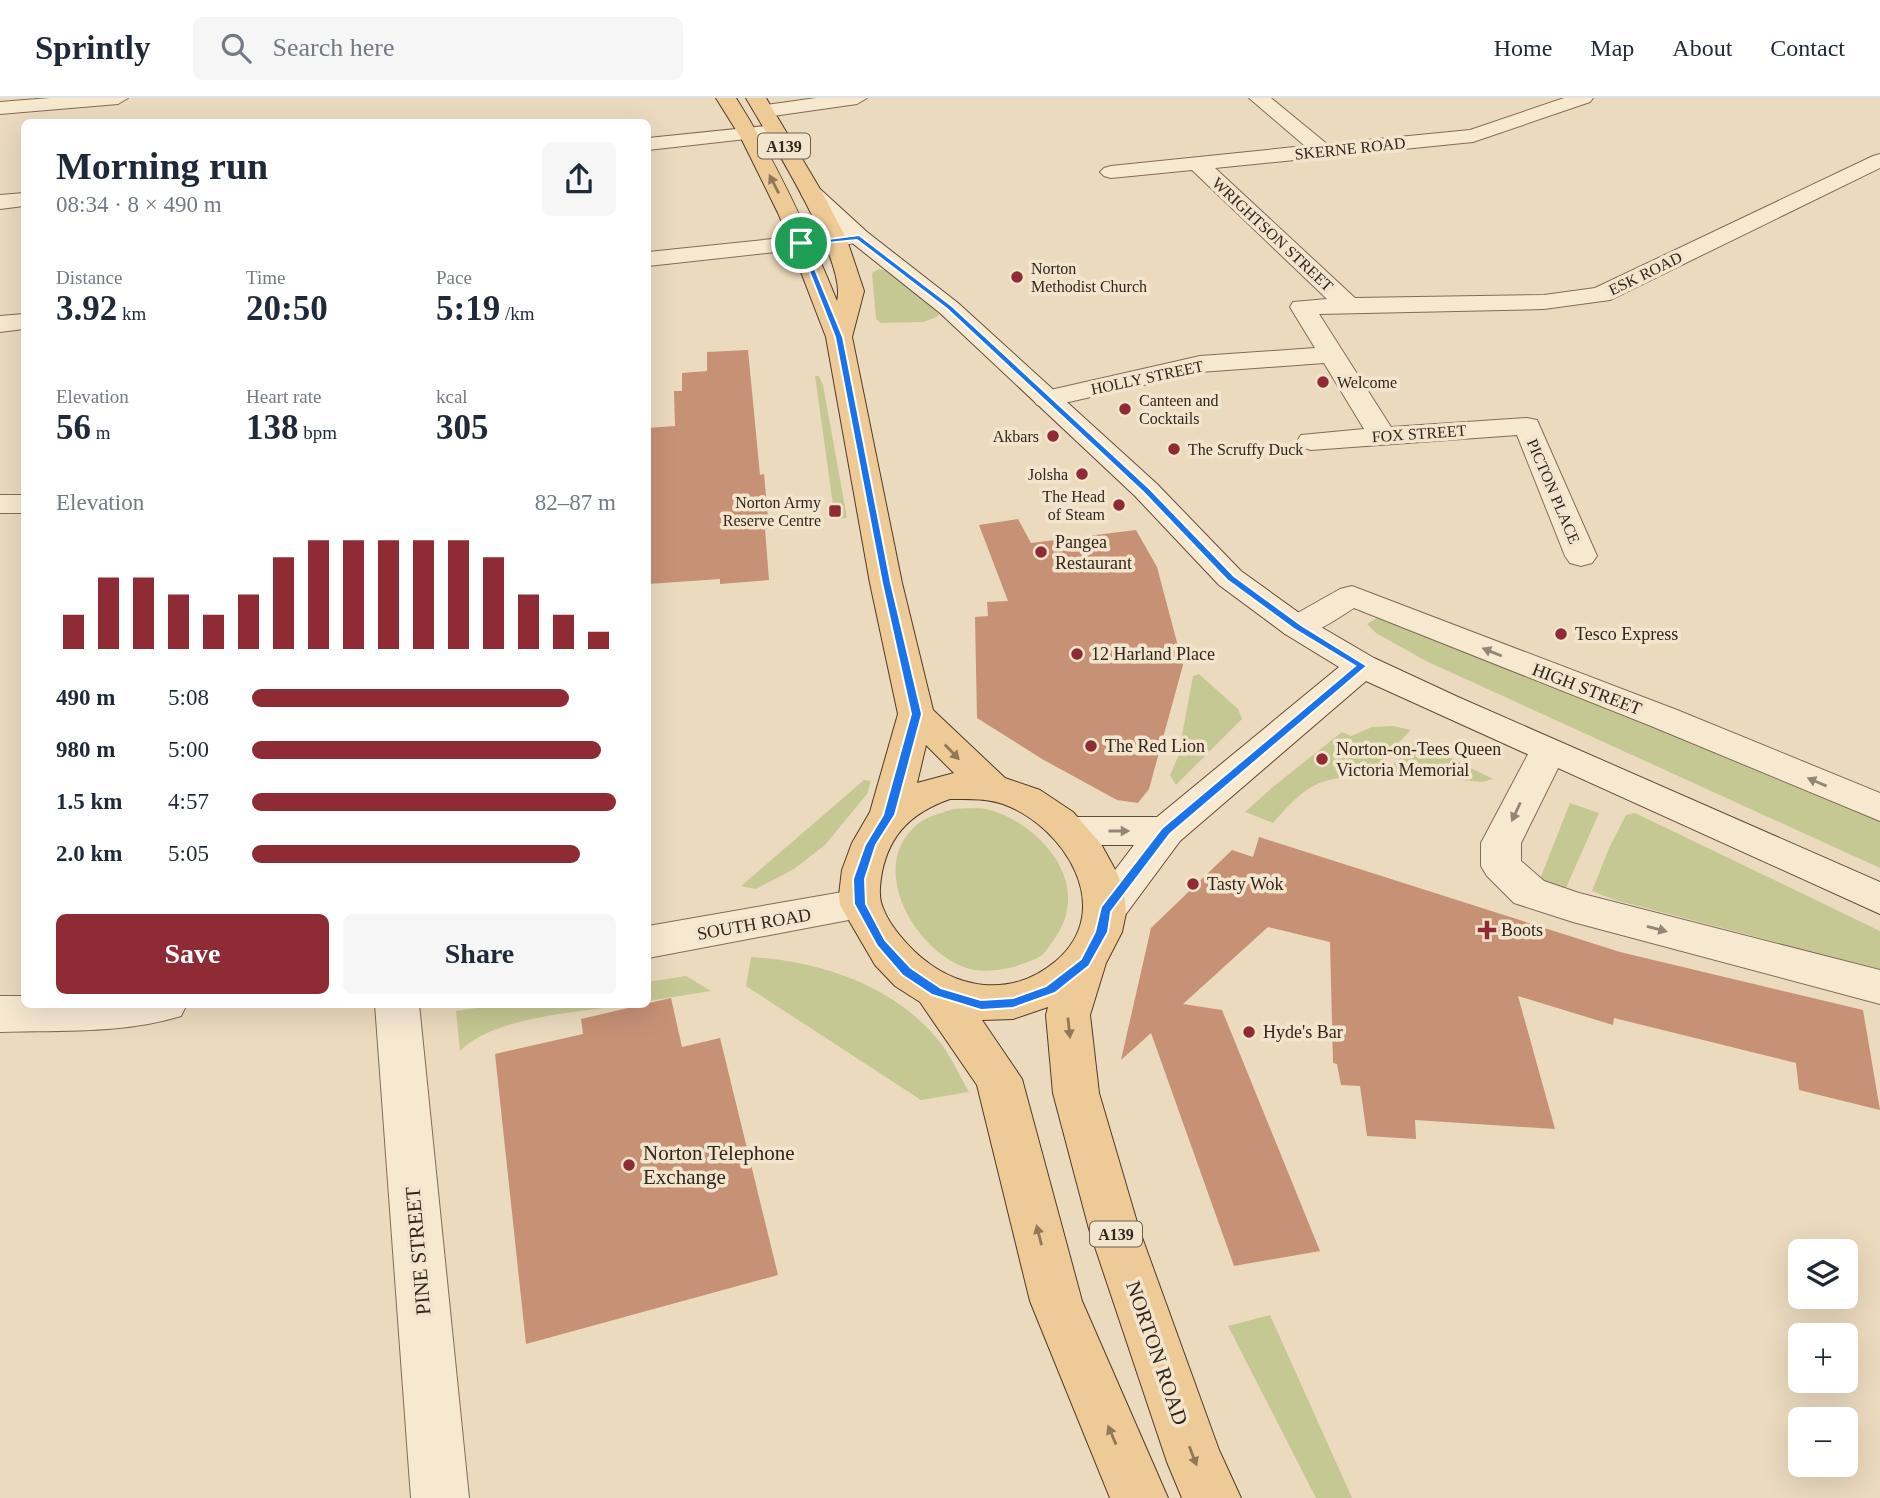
<!DOCTYPE html>
<meta charset="utf-8">
<style>
body{margin:0;font-family:"Times New Roman",serif;background:#f6f6f7;color:#1f2937;height:100vh;display:flex;flex-direction:column;font-size:26px;white-space:nowrap}
*{box-sizing:border-box;margin:0}
p{font-size:23px;color:#747a83}
.icon{flex:none;width:38px;height:38px;fill:none;stroke:currentColor;stroke-width:2;stroke-linecap:round;stroke-linejoin:round}
.map{position:relative;flex:1;overflow:hidden}
.details{position:absolute;left:21px;top:21px;width:630px;height:889px;display:flex;flex-direction:column;background:#fff;border-radius:10px;box-shadow:0 7px 28px #0002}
.details>*{flex:none}
.buttons{position:absolute;left:1788px;top:1141px;display:grid;gap:14px}
.buttons a{display:grid;place-items:center;width:70px;height:70px;border-radius:10px;background:#fff;box-shadow:0 7px 28px #0002;font-size:35px}
.pin{position:absolute;display:grid;place-items:center;width:60px;height:60px;color:#fff;margin:-30px;border:4px solid #fff;border-radius:50%;box-shadow:0 2px 7px #0007}
.round{display:grid;place-items:center;flex:none;width:74px;height:74px;border-radius:10px;background:#f6f6f7}
.head{display:flex;align-items:center;justify-content:space-between;height:119px;padding:0 35px}
h1{font-size:38px;font-weight:700;line-height:52px}
.stats{display:grid;grid-template-columns:repeat(3,1fr);gap:10px;height:119px;padding:7px 35px}
.stats div{display:grid;align-content:center}
.stats b{font-size:35px;font-weight:700}
.stats small{font-size:19px;font-weight:400}
.stats p{font-size:19px}
.chart{height:196px;padding:14px 35px}
.chart p{display:flex;justify-content:space-between}
.chart svg{width:100%;height:126px;margin-top:7px;stroke:#8e2b34;stroke-width:6}
.cta{display:flex;gap:14px;margin-top:auto;padding:14px 35px}
.cta a{flex:1;height:80px;border-radius:10px;background:#8e2b34;color:#fff;font-size:28px;font-weight:700;line-height:80px;text-align:center}
.cta a+a{background:#f6f6f7;color:#1f2937}
ul{padding:0 35px;list-style:none;font-size:23px}
li{display:grid;grid-template-columns:112px 84px 1fr;align-items:center;height:52px}
li i{height:18px;border-radius:9px;background:#8e2b34}
header{display:flex;align-items:center;gap:42px;box-sizing:border-box;height:98px;padding:0 35px;background:#fff;border-bottom:2px solid #e0e1e3}
header strong{font-size:33px}
nav{display:flex;gap:38px;margin-inline-start:auto;font-size:24px}
.search{width:490px;height:63px;background:#f6f6f7;display:flex;align-items:center;gap:18px;box-sizing:border-box;padding:0 24px;border-radius:10px;color:#747a83;font-size:26px}
.map>svg:first-child{display:block}
.green{fill:#c6c893}
.building{fill:#c79175}
.lines{fill:none;stroke-linecap:round;stroke-linejoin:round}
.street-casing{stroke:#826b58;stroke-width:2}
.secondary-casing{stroke:#644c3b;stroke-width:2}
.primary-casing{stroke:#503a2c;stroke-width:2}
.street{fill:#f7e8d0;fill-rule:evenodd}
.secondary{fill:#f7e8d0;fill-rule:evenodd}
.primary{fill:#eecb96;fill-rule:evenodd}
.oneway{fill:#907859}
.oneway2{fill:#948676}
.route{fill:#1a73e8;stroke:#fff;stroke-width:2;fill-rule:evenodd}
.poi-dot{fill:#8e2b34;stroke:#f3e5cd;stroke-width:2.5}
.labels{text-anchor:middle;stroke-width:7;stroke-linejoin:round;paint-order:stroke}
.shield{fill:#f3e5cd;stroke:#6c5f51;stroke-width:2}
.shield-label{font-size:16px;font-weight:bold;fill:#32251c}
.far-street-label{font-size:16px;fill:#32251c;stroke:#f3e5cd}
.far-poi-label{font-size:16px;fill:#32251c;stroke:#f3e5cd;text-anchor:start}
.poi-label{font-size:18px;fill:#32251c;stroke:#f3e5cd;text-anchor:start}
.street-label{font-size:18px;fill:#32251c;stroke:#f3e5cd}
.near-poi-label{font-size:21px;fill:#32251c;stroke:#f3e5cd;text-anchor:start}
.near-street-label{font-size:21px;fill:#32251c;stroke:#f3e5cd}
</style>
<header>
<strong>Sprintly</strong>
<div class="search"><svg class="icon" aria-label="search" viewBox="0 0 24 24"><circle cx="10" cy="10" r="6"/><path d="M15 15l6 6"/></svg>Search here</div>
<nav><a>Home</a><a>Map</a><a>About</a><a>Contact</a></nav>
</header>
<div class="map">
<svg width="1880" height="1400" viewBox="0 0 1880 1400">
<rect width="100%" height="100%" fill="#ebdabe"/>
<path class="green" d="M 879,171 L 889,173 L 939,216 L 937,219 L 923,224 L 881,225 L 876,221 L 872,175 Z
M 815,278 L 819,278 L 823,287 L 847,420 L 835,421 Z
M 1380,518 L 1880,716 L 1880,770 L 1426,563 L 1376,535 L 1367,526 Z
M 1199,576 L 1238,611 L 1242,621 L 1176,687 L 1170,677 L 1178,659 L 1193,578 Z
M 1393,628 L 1411,632 L 1368,677 C 1315,681 1308,686 1273,725 L 1245,714 L 1274,688 L 1342,634 L 1351,638 L 1372,629 Z
M 1416,643 L 1493,681 L 1482,684 L 1443,680 L 1385,680 L 1385,675 Z
M 864,682 L 871,683 L 867,696 L 825,747 L 794,771 L 756,791 L 741,788 Z
M 1570,705 L 1599,715 L 1566,790 L 1540,781 Z
M 953,711 C 965,711 979,709 990,712 C 1030,723 1076,766 1067,812 C 1065,826 1056,839 1048,850 C 1041,860 1034,862 1022,866 C 1009,871 990,874 975,872 C 920,862 862,769 919,725 C 928,718 942,715 953,711 Z
M 1635,715 L 1880,833 L 1880,871 L 1615,802 L 1592,793 L 1609,750 L 1626,717 Z
M 751,859 C 819,863 894,887 939,943 C 951,958 959,977 969,994 L 921,1002 L 746,888 Z
M 686,878 L 711,893 L 648,903 L 648,884 Z
M 496,907 L 496,906 L 628,907 C 580,914 494,918 460,953 L 456,913 Z
M 1270,1217 L 1352,1400 L 1316,1400 L 1228,1228 Z"/>
<path class="building" d="M 748,252 L 760,377 L 764,376 L 769,430 L 765,431 L 769,482 L 720,486 L 720,481 L 648,486 L 648,330 L 675,328 L 674,293 L 682,293 L 682,275 L 707,273 L 707,254 Z
M 1018,421 L 1031,445 L 1136,432 L 1157,469 L 1183,567 L 1149,691 L 1138,705 L 1117,702 L 1042,661 L 977,620 L 975,519 L 988,518 L 987,504 L 1008,503 L 979,427 Z
M 1259,739 L 1620,854 L 1863,912 L 1880,1012 L 1799,992 L 1796,965 L 1614,920 L 1613,927 L 1518,898 L 1555,1031 L 1415,1022 L 1416,1041 L 1367,1038 L 1360,988 L 1341,987 L 1337,966 L 1333,965 L 1330,844 L 1268,829 L 1183,906 L 1222,912 L 1320,1153 L 1234,1168 L 1151,935 L 1121,962 L 1151,830 L 1232,752 L 1253,759 Z
M 671,900 L 682,949 L 720,940 L 778,1177 L 526,1246 L 495,956 L 583,936 L 581,921 Z"/>
<g class="lines">
<defs>
<path id="street" d="M 50,0 L 128,0 L 118,6 L 0,16 L 0,4 Z
M 816,0 L 867,0 L 857,6 L 766,19 L 756,13 L 766,7 Z
M 1249,0 L 1271,0 L 1327,46 L 1470,32 L 1564,0 L 1593,0 L 1590,4 L 1473,44 L 1215,70 L 1355,200 L 1544,197 L 1595,190 L 1873,58 L 1880,56 L 1880,70 L 1610,202 L 1544,211 L 1319,216 L 1391,329 L 1527,320 L 1537,322 L 1597,458 L 1592,465 L 1581,468 L 1570,465 L 1565,458 L 1517,337 L 1311,352 L 1301,349 L 1297,343 L 1301,337 L 1364,331 L 1324,265 L 1200,274 L 1047,309 L 1037,307 L 1033,301 L 1037,295 L 1200,258 L 1315,250 L 1290,209 L 1293,204 L 1327,201 L 1192,72 L 1111,80 L 1104,78 L 1100,74 L 1104,70 L 1111,68 L 1305,48 Z
M 775,27 L 782,29 L 785,33 L 782,37 L 648,52 L 648,40 Z
M 24,95 L 24,108 L 0,111 L 0,97 Z
M 859,132 L 867,134 L 870,139 L 867,144 L 648,168 L 648,154 Z
M 24,216 L 24,231 L 0,234 L 0,218 Z
M 0,397 L 24,397 L 24,415 L 0,415 Z
M 1352,488 L 1677,612 L 1880,695 L 1880,723 L 1651,628 L 1354,510 C 1333,523 1310,542 1285,536 L 1280,529 L 1285,522 L 1340,491 Z
M 1547,642 L 1560,645 L 1566,654 L 1521,745 L 1521,763 L 1544,783 L 1579,795 L 1880,872 L 1880,906 L 1573,824 L 1514,805 L 1487,778 L 1481,768 L 1481,745 L 1534,645 Z
M 860,791 L 875,795 L 881,806 L 875,817 L 648,860 L 648,828 Z
M 0,898 L 24,898 L 24,906 L 187,906 L 181,918 C 124,936 59,932 0,934 Z
M 375,906 L 419,906 L 469,1400 L 411,1400 Z"/>
<path id="secondary" d="M 812,89 L 820,91 L 867,134 L 958,205 L 1157,386 L 1241,473 L 1309,522 L 1374,560 L 1458,599 L 1880,784 L 1880,816 L 1366,583 L 1180,743 L 1120,824 L 1105,828 L 1090,824 L 1084,813 L 1134,747 L 1072,747 L 1058,743 L 1052,733 L 1058,723 L 1072,719 L 1157,719 L 1339,569 L 1285,536 L 1219,487 L 1135,398 L 940,215 L 851,144 L 804,101 L 801,96 L 804,91 Z"/>
<path id="primary" d="M 716,0 L 736,0 C 777,65 808,132 837,203 C 848,164 768,38 746,0 L 766,0 L 823,96 L 847,142 L 864,193 L 852,239 L 902,485 L 933,612 L 1005,680 L 1040,692 L 1073,714 L 1101,746 L 1117,775 L 1124,795 L 1126,815 L 1122,834 L 1106,865 L 1090,917 L 1099,995 L 1139,1131 L 1219,1352 L 1241,1400 L 1182,1400 L 1167,1364 L 1089,1131 L 1053,995 L 1046,917 L 1048,909 L 1013,921 L 982,922 L 1022,981 L 1082,1203 L 1168,1400 L 1110,1400 L 1030,1203 L 977,987 L 920,904 L 895,888 L 875,867 L 840,807 L 839,797 L 842,772 L 852,745 L 870,714 L 898,616 L 870,485 L 826,239 L 779,117 L 741,40 ZM 926,647 L 954,675 L 917,685 ZM 950,701 C 967,701 986,700 1003,706 C 1064,728 1117,811 1056,863 C 1011,901 955,892 914,853 C 902,841 889,826 883,810 C 878,799 880,786 882,774 C 890,735 913,714 950,701 Z"/>
</defs>
<use href="#street" class="street-casing"/>
<use href="#secondary" class="secondary-casing"/>
<use href="#primary" class="primary-casing"/>
<use href="#street" class="street"/>
<use href="#secondary" class="secondary"/>
<use href="#primary" class="primary"/>
</g>
<defs><path id="oneway-solid" d="M-6-.8H1V-3.2L6.5 0L1 3.2V.8H-6Z" transform="scale(1.75)"/></defs>
<g class="oneway">
<use href="#oneway-solid" transform="translate(774 86) rotate(-117)"/>
<use href="#oneway-solid" transform="translate(952 654) rotate(46)"/>
<use href="#oneway-solid" transform="translate(1069 930) rotate(84)"/>
<use href="#oneway-solid" transform="translate(1039 1137) rotate(-104)"/>
<use href="#oneway-solid" transform="translate(1112 1337) rotate(-113)"/>
<use href="#oneway-solid" transform="translate(1193 1358) rotate(69)"/>
</g>
<g class="oneway2">
<use href="#oneway-solid" transform="translate(1492 554) rotate(-158)"/>
<use href="#oneway-solid" transform="translate(1817 684) rotate(-157)"/>
<use href="#oneway-solid" transform="translate(1516 714) rotate(115)"/>
<use href="#oneway-solid" transform="translate(1119 733)"/>
<use href="#oneway-solid" transform="translate(1657 831) rotate(15)"/>
</g>
<path class="route" d="M 859,137 L 952,208 L 1149,390 L 1234,478 L 1301,527 L 1367,568 L 1170,736 L 1111,814 L 1108,834 L 1089,868 L 1055,895 L 1013,910 L 981,912 L 932,897 L 902,877 L 877,848 L 854,806 L 853,781 L 865,747 L 883,717 L 911,616 L 882,485 L 835,239 L 798,145 ZM 857,142 L 947,211 L 1143,394 L 1227,482 L 1294,531 L 1355,568 L 1162,730 L 1101,809 L 1095,834 L 1081,861 L 1046,888 L 1013,900 L 981,902 L 941,890 L 911,870 L 885,842 L 866,806 L 865,781 L 876,747 L 895,717 L 922,616 L 891,485 L 843,239 L 805,147 Z"/>
<g class="poi-dot">
<circle cx="1017" cy="179" r="7"/>
<circle cx="1323" cy="284" r="7"/>
<circle cx="1125" cy="311" r="7"/>
<circle cx="1053" cy="338" r="7"/>
<circle cx="1174" cy="351" r="7"/>
<circle cx="1082" cy="376" r="7"/>
<circle cx="1119" cy="407" r="7"/>
<rect x="828" y="406" width="14" height="14" rx="3.5"/>
<circle cx="1041" cy="454" r="7"/>
<circle cx="1561" cy="536" r="7"/>
<circle cx="1077" cy="556" r="7"/>
<circle cx="1091" cy="648" r="7"/>
<circle cx="1322" cy="661" r="7"/>
<circle cx="1193" cy="786" r="7"/>
<path d="M1483.5 821.5h7v7h7v7h-7v7h-7v-7h-7v-7h7z"/>
<circle cx="1249" cy="934" r="7"/>
<circle cx="629" cy="1067" r="7"/>
</g>
<g class="labels">
<g class="shield">
<rect x="758" y="35.5" width="52" height="25" rx="5"/>
<rect x="1090" y="1123.5" width="52" height="25" rx="5"/>
</g>
<g class="shield-label">
<text x="784" y="54">A139</text>
<text x="1116" y="1142">A139</text>
</g>
<g class="far-street-label">
<text transform="translate(1350 50) rotate(-6)" y="6">SKERNE ROAD</text>
<text transform="translate(1273 136) rotate(43)" y="6">WRIGHTSON STREET</text>
<text transform="translate(1645 175) rotate(-26)" y="6">ESK ROAD</text>
<text transform="translate(1147 279) rotate(-12)" y="6">HOLLY STREET</text>
<text transform="translate(1419 335) rotate(-4)" y="6">FOX STREET</text>
<text transform="translate(1554 393) rotate(67)" y="6">PICTON PLACE</text>
</g>
<g class="far-poi-label">
<text x="1031" y="176">Norton<tspan x="1031" dy="18">Methodist Church</tspan></text>
<text x="1337" y="290">Welcome</text>
<text x="1139" y="308">Canteen and<tspan x="1139" dy="18">Cocktails</tspan></text>
<text x="1039" y="344" text-anchor="end">Akbars</text>
<text x="1188" y="357">The Scruffy Duck</text>
<text x="1068" y="382" text-anchor="end">Jolsha</text>
<text x="1105" y="404" text-anchor="end">The Head<tspan x="1105" dy="18">of Steam</tspan></text>
<text x="821" y="410" text-anchor="end">Norton Army<tspan x="821" dy="18">Reserve Centre</tspan></text>
</g>
<g class="poi-label">
<text x="1055" y="450">Pangea<tspan x="1055" dy="21">Restaurant</tspan></text>
<text x="1575" y="542">Tesco Express</text>
<text x="1091" y="562">12 Harland Place</text>
<text x="1105" y="654">The Red Lion</text>
<text x="1336" y="657">Norton-on-Tees Queen<tspan x="1336" dy="21">Victoria Memorial</tspan></text>
<text x="1207" y="792">Tasty Wok</text>
<text x="1501" y="838">Boots</text>
<text x="1263" y="940">Hyde's Bar</text>
</g>
<g class="street-label">
<text transform="translate(1587 591) rotate(21)" y="6">HIGH STREET</text>
<text transform="translate(754 826) rotate(-10)" y="6">SOUTH ROAD</text>
</g>
<g class="near-poi-label">
<text x="643" y="1062">Norton Telephone<tspan x="643" dy="24">Exchange</tspan></text>
</g>
<g class="near-street-label">
<text transform="translate(418 1153) rotate(-95)" y="7">PINE STREET</text>
<text transform="translate(1157 1255) rotate(71)" y="7">NORTON ROAD</text>
</g>
</g>
</svg>
<div class="buttons">
<a><svg class="icon" aria-label="layers" viewBox="0 0 24 24"><path d="M12 4l9 5-9 5-9-5zM3 14l9 5 9-5"/></svg></a>
<a>+</a>
<a>−</a>
</div>
<div class="pin" style="left:801px;top:145px;background:#1e9e55"><svg class="icon" aria-label="arrive" viewBox="0 0 24 24"><path d="M6 21V4h12l-3 4 3 4H6"/></svg></div>
<section class="details">
<div class="head"><div><h1>Morning run</h1><p>08:34 · 8 × 490 m</p></div><a class="round"><svg class="icon" aria-label="share" viewBox="0 0 24 24"><path d="M12 15V3M7 8l5-5 5 5M5 13v7h14v-7"/></svg></a></div>
<div class="stats">
<div><p>Distance</p><b>3.92<small> km</small></b></div>
<div><p>Time</p><b>20:50</b></div>
<div><p>Pace</p><b>5:19<small> /km</small></b></div>
</div>
<div class="stats">
<div><p>Elevation</p><b>56<small> m</small></b></div>
<div><p>Heart rate</p><b>138<small> bpm</small></b></div>
<div><p>kcal</p><b>305</b></div>
</div>
<div class="chart"><p><span>Elevation</span>82–87 m</p>
<svg viewBox="0 0 160 44" preserveAspectRatio="none"><path d="M5 44V32M15 44V19M25 44V19M35 44V25M45 44V32M55 44V25M65 44V12M75 44V6M85 44V6M95 44V6M105 44V6M115 44V6M125 44V12M135 44V25M145 44V32M155 44V38"/></svg>
</div>
<ul>
<li><b>490 m</b>5:08<i style="width:87%"></i></li>
<li><b>980 m</b>5:00<i style="width:96%"></i></li>
<li><b>1.5 km</b>4:57<i style="width:100%"></i></li>
<li><b>2.0 km</b>5:05<i style="width:90%"></i></li>
</ul>
<div class="cta"><a>Save</a><a>Share</a></div>
</section>
</div>
